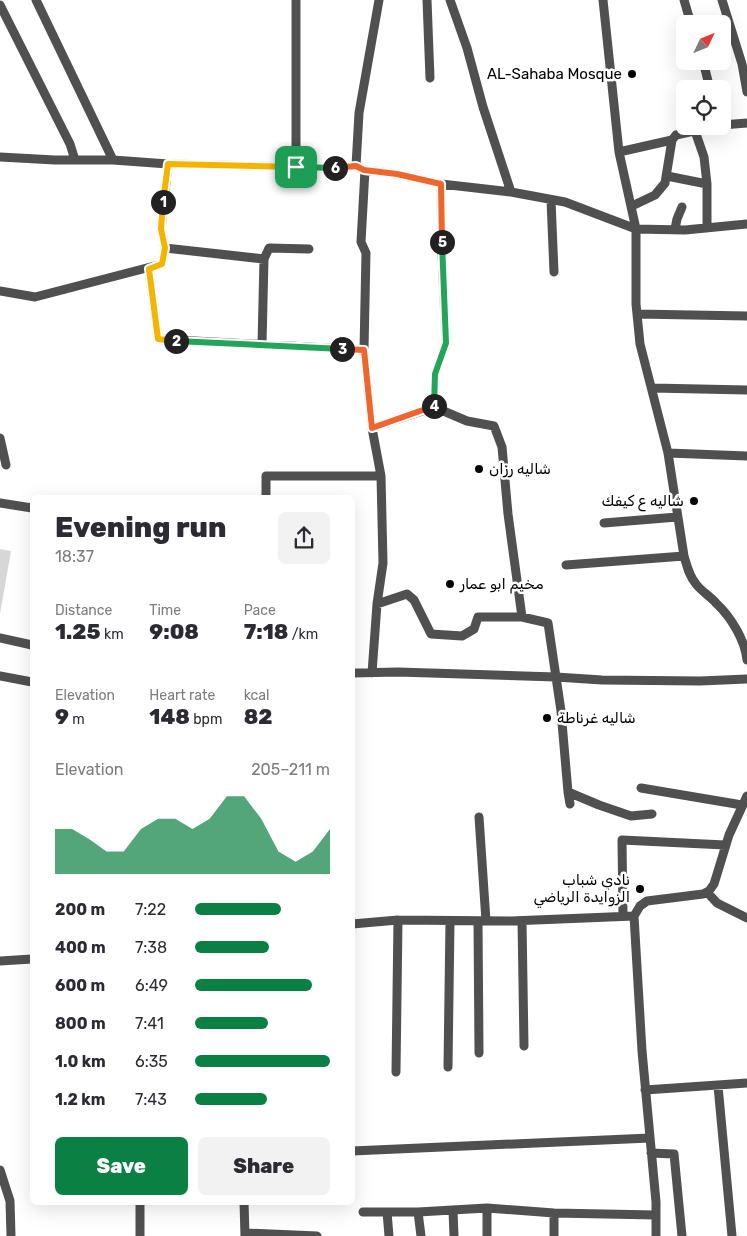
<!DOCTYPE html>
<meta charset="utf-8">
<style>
body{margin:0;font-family:Rubik,"Noto Sans Arabic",sans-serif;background:#f2f2f3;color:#2b2b33;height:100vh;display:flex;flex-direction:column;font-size:19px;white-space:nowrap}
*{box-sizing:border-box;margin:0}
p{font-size:16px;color:#7c7c81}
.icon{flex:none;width:28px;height:28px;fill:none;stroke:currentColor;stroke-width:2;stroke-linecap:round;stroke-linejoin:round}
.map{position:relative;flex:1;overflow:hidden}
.details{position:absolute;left:30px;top:495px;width:325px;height:710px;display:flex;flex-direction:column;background:#fff;border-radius:8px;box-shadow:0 5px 20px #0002}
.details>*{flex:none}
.needle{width:32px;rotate:47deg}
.buttons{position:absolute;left:676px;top:15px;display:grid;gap:10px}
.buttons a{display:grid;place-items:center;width:55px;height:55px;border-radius:8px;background:#fff;box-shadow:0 5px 20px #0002;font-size:25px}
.pin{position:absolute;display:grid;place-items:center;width:42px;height:42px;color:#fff;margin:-21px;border-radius:10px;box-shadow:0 2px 8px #0006}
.km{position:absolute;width:25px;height:25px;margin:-12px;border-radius:50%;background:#222;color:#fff;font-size:14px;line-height:25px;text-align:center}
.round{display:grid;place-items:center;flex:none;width:52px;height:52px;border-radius:8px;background:#f2f2f3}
.summary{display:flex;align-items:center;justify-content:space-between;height:85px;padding:0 25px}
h1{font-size:28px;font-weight:800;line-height:38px}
.figures{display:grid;grid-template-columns:repeat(3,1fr);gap:8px;height:85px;padding:5px 25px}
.figures div{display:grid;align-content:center}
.figures b{font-size:21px;font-weight:800}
.figures small{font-size:14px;font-weight:400}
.figures p{font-size:14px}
.chart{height:140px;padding:10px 25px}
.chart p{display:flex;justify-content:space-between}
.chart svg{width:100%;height:90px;margin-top:5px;fill:#0b8043;opacity:.7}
.primary-button{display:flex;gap:10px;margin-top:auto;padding:10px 25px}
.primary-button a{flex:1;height:58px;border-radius:8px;background:#0b8043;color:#fff;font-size:20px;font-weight:800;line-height:58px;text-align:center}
.primary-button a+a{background:#f2f2f3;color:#2b2b33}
ul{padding:0 25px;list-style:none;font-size:16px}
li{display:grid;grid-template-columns:80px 60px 1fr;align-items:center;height:38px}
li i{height:12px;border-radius:6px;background:#0b8043}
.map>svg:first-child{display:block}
.green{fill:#d7d7d7}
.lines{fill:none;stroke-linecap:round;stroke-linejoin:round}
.minor{stroke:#505050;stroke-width:9}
.split-1-casing{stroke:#fff;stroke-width:10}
.split-2-casing{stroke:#fff;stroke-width:10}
.split-3-casing{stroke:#fff;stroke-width:10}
.split-4-casing{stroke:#fff;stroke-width:10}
.split-5-casing{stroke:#fff;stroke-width:10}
.split-6-casing{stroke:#fff;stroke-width:10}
.split-7-casing{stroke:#fff;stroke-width:10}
.split-1{stroke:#f5b400;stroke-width:6}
.split-2{stroke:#f5b400;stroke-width:6}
.split-3{stroke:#22a559;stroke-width:6}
.split-4{stroke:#f0652b;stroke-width:6}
.split-5{stroke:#22a559;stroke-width:6}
.split-6{stroke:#f0652b;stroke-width:6}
.split-7{stroke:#22a559;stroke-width:6}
.poi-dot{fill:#000;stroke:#fff;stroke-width:2}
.labels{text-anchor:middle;stroke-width:5;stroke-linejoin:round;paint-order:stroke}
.poi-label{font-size:15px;fill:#000;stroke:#fff;text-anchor:end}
</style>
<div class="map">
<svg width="747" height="1236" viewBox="0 0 747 1236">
<rect width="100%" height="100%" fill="#fff"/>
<path class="green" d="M 0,549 L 11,551 L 0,614 Z"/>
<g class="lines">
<path class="minor" d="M 36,0 L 113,160
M 296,0 L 296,167
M 427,0 L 430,78
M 450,0 L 467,48 L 483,107 L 511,192
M 603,0 L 619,152 L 636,229 L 636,304 L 640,344 L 668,453 L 684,556 C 687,566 689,576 696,584 C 701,591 710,596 716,603 C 731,617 745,640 747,660
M 684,0 L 691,24
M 722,0 L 742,64 L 747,92
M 0,5 L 70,144 L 75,160
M 703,61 L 710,89
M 722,125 L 747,123
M 695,131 L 704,157 L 707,184 L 707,228
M 619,152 L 672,140 L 676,135 L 716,126
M 0,157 L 55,160 L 113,160 L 168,164 L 335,168 L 356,166 L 365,170 L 397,174 L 441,184 L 511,192 L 565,202 L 636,229 L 685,230 L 747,224
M 356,166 L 359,113 L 379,0
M 365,170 L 361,242 L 366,253 L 364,350 L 372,428 L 381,476 L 383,563 L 377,604 L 372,673
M 667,176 L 707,184
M 551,200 L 554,272
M 632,206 L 655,195 L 665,183 L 672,140
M 675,229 L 677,219 L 682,207
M 165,248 L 264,259 L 269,248 L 309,249
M 149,269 L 158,339 L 364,350
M 0,291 L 35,297 L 162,264 L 165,248 L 161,229 L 168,164
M 637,314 L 747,316
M 262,344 L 264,259
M 652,388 L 747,390
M 434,407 L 435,374 L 446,343 L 442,253 L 441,184
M 372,428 L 434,407 L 467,421 L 494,426 L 502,447 L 508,514 L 522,617
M 0,438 L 6,465
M 668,453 L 747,456
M 266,498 L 266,476 L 381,476
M 0,503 L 32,508
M 604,523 L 677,517
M 566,565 L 684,556
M 377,604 L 407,594 L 414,600 L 431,634 L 462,636 L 474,629 L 478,617 L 522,617 L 548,623 L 561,711 L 568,792 L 570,804
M 0,638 L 32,645
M 352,673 L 398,672 L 556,677 L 602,680 L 700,681 L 747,679
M 0,676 L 32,682
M 641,788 L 742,805
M 568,792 L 599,805 L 631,816 L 652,814
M 479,817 L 486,921
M 707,892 L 717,903 L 747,918
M 623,916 L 622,840 L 725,845
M 478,921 L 479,1053
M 522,921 L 524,1046
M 352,924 L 398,920 L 511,921 L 634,916
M 0,961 L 32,959
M 448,1067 L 450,921
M 396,1072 L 398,920
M 718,1086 L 732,1236
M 645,1090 L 747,1083
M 352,1151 L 650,1138
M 651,1153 L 674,1154 L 682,1236
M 0,1170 L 10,1201 L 11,1236
M 244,1202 L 245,1236
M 487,1208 L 487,1236
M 453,1210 L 454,1236
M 363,1212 L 418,1212 L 487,1208 L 554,1213 L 656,1215
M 387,1212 L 389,1236
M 418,1212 L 421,1236
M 554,1213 L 554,1236
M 245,1233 L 317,1236
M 140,1236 L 140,1202
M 656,1236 L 656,1202 L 642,1051 L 634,916 L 640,906 L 647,901 L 703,894 L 709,891 L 714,884 L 729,835 L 747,796"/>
</g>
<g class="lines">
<defs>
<path id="split-1" d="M 163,202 L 168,164 L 296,167"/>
<path id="split-2" d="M 163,202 L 161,229 L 165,248 L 162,264 L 149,269 L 158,339 L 176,341"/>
<path id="split-3" d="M 176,341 L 342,349"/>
<path id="split-4" d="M 342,349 L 364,350 L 372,428 L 434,406"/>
<path id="split-5" d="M 434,406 L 435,374 L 446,343 L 442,242"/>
<path id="split-6" d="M 335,168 L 356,166 L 364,170 L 397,174 L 441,184 L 442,242"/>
<path id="split-7" d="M 296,167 L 335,168"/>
</defs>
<use href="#split-1" class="split-1-casing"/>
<use href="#split-2" class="split-2-casing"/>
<use href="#split-3" class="split-3-casing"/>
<use href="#split-4" class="split-4-casing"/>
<use href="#split-5" class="split-5-casing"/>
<use href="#split-6" class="split-6-casing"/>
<use href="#split-7" class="split-7-casing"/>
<use href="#split-1" class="split-1"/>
<use href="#split-2" class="split-2"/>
<use href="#split-3" class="split-3"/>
<use href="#split-4" class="split-4"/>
<use href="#split-5" class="split-5"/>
<use href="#split-6" class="split-6"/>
<use href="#split-7" class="split-7"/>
</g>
<g class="poi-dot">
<circle cx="632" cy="74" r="5"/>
<circle cx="479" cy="469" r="5"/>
<circle cx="694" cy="501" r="5"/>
<circle cx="450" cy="584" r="5"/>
<circle cx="547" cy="718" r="5"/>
<circle cx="640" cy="889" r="5"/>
</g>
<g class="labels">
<g class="poi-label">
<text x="622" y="79">AL-Sahaba Mosque</text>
<text x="489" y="474" text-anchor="start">شاليه رزان</text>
<text x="684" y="506">شاليه ع كيفك</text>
<text x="460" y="589" text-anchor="start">مخيم ابو عمار</text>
<text x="557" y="723" text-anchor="start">شاليه غرناطة</text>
<text x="630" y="885">نادي شباب<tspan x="630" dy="17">الزوايدة الرياضي</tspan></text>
</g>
</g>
</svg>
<div class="buttons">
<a><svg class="needle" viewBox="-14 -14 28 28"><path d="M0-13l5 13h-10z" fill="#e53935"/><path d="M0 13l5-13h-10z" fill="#7c7c81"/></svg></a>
<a><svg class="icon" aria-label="locate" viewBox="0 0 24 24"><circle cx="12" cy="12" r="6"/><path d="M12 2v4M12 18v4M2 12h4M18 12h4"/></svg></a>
</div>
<div class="pin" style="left:296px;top:167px;background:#1e9e55"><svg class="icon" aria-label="arrive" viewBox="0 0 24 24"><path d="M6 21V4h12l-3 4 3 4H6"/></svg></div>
<b class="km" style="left:163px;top:202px">1</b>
<b class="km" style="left:176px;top:341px">2</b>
<b class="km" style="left:342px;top:349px">3</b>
<b class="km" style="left:434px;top:406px">4</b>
<b class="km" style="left:442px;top:242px">5</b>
<b class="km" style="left:335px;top:168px">6</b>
<section class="details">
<div class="summary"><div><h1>Evening run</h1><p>18:37</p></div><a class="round"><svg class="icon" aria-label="share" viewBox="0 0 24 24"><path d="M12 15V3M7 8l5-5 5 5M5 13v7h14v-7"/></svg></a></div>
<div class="figures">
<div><p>Distance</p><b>1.25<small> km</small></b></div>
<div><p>Time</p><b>9:08</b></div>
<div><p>Pace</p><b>7:18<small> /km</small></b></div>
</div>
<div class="figures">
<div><p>Elevation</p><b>9<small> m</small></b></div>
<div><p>Heart rate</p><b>148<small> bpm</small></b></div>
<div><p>kcal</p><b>82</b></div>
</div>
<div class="chart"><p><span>Elevation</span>205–211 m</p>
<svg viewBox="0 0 160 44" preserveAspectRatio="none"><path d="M0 44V22L10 22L20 27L30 33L40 33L50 22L60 17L70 17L80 22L90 17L100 6L110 6L120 17L130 33L140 38L150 33L160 22V44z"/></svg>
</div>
<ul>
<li><b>200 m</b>7:22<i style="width:64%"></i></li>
<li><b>400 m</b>7:38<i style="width:55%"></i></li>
<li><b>600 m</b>6:49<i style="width:87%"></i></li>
<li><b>800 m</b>7:41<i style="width:54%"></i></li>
<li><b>1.0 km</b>6:35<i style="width:100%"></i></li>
<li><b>1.2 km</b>7:43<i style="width:53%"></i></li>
</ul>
<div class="primary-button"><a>Save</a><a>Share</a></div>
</section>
</div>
